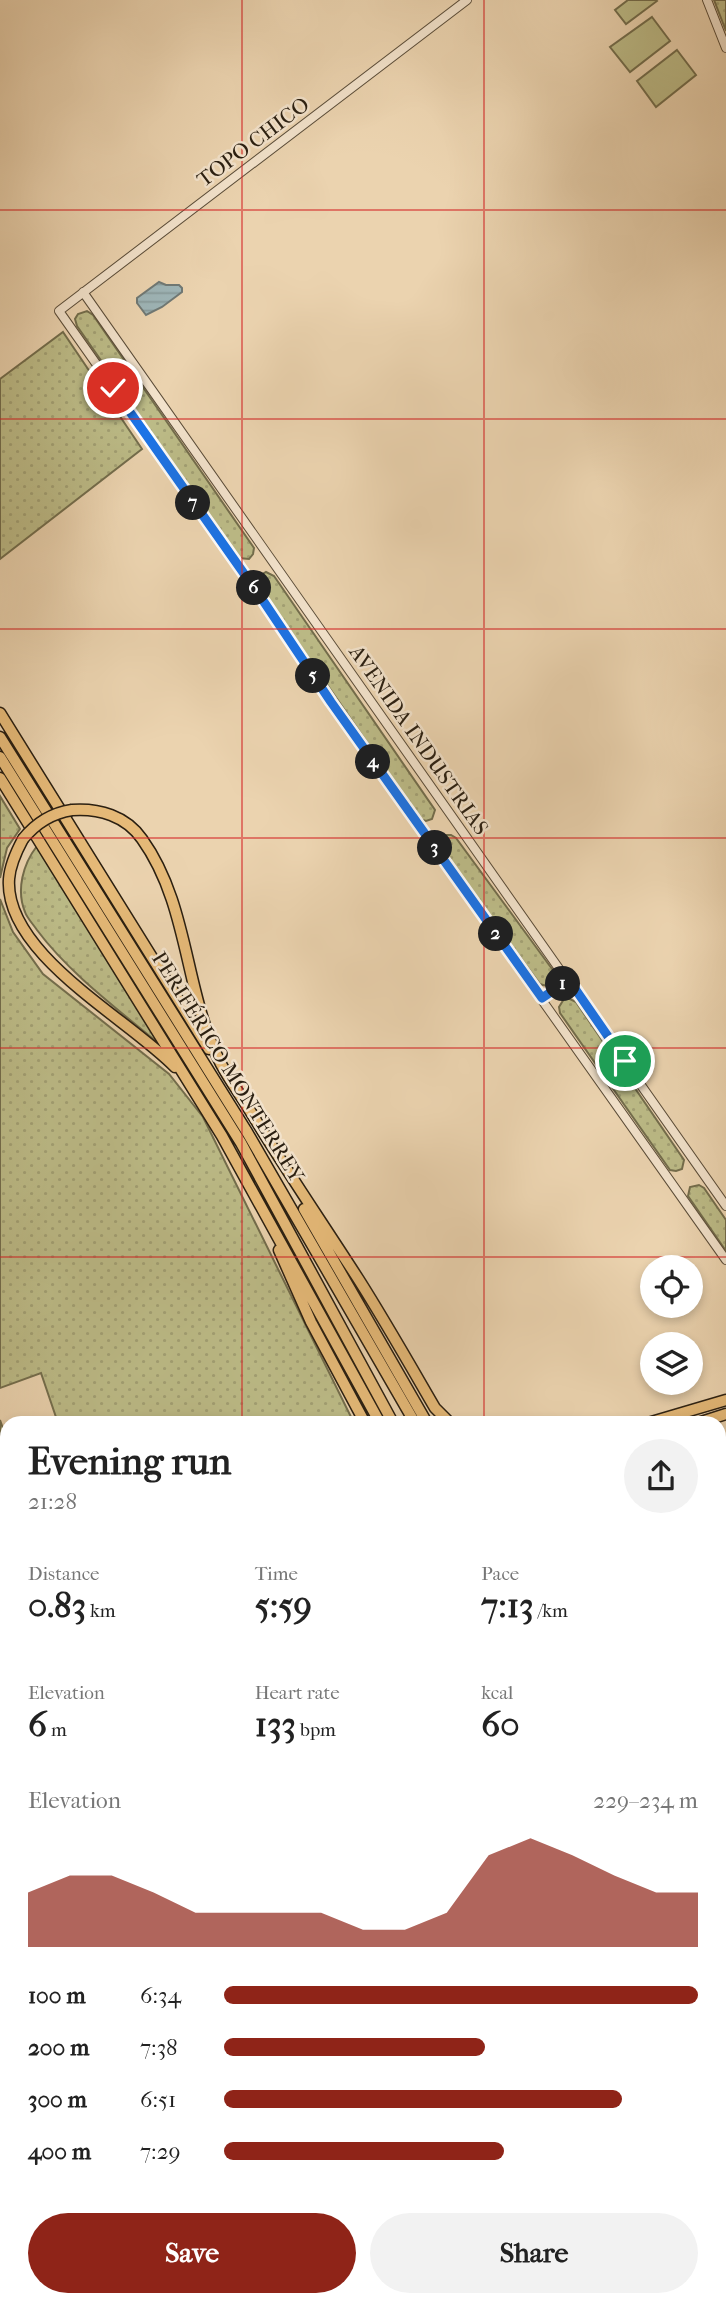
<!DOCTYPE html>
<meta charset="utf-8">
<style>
body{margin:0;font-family:"IM FELL French Canon",serif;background:#f2f2f2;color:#222;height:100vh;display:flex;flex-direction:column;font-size:26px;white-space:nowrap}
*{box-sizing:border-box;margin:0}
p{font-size:23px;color:#767676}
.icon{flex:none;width:38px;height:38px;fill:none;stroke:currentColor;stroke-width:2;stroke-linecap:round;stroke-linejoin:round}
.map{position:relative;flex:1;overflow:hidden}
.side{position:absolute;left:0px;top:1416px;width:726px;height:891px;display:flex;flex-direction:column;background:#fff;border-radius:21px 21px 0 0;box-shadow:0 4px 10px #0003}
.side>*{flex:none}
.buttons{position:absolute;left:640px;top:1255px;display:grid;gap:14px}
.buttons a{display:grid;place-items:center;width:63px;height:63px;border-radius:50%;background:#fff;box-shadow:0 4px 10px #0003;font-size:35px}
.pin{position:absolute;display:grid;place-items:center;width:60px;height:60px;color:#fff;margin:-30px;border:4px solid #fff;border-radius:50%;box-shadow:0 2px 7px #0007}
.km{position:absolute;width:35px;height:35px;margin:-18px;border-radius:50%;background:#222;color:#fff;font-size:19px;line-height:35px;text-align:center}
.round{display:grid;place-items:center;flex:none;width:74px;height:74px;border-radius:37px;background:#f2f2f2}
.overview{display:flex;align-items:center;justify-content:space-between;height:119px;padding:0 28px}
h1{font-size:38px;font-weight:800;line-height:52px}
.stats{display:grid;grid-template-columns:repeat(3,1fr);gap:10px;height:119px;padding:7px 28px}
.stats div{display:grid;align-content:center}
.stats b{font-size:35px;font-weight:800}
.stats small{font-size:19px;font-weight:400}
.stats p{font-size:19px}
.chart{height:196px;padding:14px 28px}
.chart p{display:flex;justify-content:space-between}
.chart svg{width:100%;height:126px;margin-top:7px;fill:#8f2418;opacity:.7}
.action{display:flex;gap:14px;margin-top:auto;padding:14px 28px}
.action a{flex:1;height:80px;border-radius:42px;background:#8f2418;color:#fff;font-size:28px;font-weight:800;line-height:80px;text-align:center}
.action a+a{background:#f2f2f2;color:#222}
ul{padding:0 28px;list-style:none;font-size:23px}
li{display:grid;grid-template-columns:112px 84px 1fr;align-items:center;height:52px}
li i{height:18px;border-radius:9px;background:#8f2418}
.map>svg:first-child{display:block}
.grass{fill:url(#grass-dots);stroke:#736d4c;stroke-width:2}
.pitch{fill:#bcbb87;stroke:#736d4c;stroke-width:2}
.water{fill:url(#water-rules);stroke:#707975;stroke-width:2}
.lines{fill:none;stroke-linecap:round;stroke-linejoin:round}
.minor-casing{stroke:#5a4c38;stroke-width:10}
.highway-casing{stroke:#2a1f11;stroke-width:13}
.minor{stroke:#f2e2cb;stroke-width:8}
.highway{stroke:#e6ba78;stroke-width:10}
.highway-bridge-casing{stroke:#2a1f11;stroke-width:13;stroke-linecap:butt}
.highway-bridge{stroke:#e6ba78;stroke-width:10}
.route-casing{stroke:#fff;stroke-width:14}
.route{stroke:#1a73e8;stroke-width:9}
.grid{fill:none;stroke:#d62828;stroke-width:2;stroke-opacity:0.55}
.labels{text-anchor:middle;stroke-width:5;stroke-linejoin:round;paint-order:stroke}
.street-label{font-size:21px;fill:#2a1f11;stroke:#f2e2cb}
</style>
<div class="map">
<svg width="726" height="2305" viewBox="0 0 726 2305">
<defs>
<pattern id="grass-dots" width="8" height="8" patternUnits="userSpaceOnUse" patternTransform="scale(1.75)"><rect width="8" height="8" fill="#bcbb87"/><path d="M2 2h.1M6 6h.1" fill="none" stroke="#a2a074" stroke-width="1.8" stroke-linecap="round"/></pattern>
<pattern id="water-rules" width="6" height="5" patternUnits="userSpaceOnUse" patternTransform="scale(1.75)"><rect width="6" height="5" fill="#9eb5b7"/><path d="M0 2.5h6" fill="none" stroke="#889b9c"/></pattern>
</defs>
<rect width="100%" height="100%" fill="#ebd3af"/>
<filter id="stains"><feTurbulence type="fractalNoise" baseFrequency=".00286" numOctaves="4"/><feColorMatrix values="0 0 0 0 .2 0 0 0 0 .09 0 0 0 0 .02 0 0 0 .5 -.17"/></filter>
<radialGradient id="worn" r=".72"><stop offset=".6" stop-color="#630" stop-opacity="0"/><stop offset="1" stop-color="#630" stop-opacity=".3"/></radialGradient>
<path class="grass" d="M 714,0 L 726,0 L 726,31 Z
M 87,311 L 93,315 L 254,548 L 253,554 L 249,559 L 239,558 L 77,326 L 75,319 L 78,314 Z
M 63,332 L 142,449 L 0,559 L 0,379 Z
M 266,572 L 274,576 L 435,810 L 432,819 L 426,821 L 420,819 L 259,586 L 258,577 Z
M 0,796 L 20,829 L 7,848 L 0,878 Z
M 445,835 L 451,835 L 456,838 L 555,973 C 556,983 549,988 540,984 L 441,850 L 439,841 Z
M 37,846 L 171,1054 C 127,1016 71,976 37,930 C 33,924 27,918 25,912 C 16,890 23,864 37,846 Z
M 0,899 L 13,932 L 43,974 L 169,1074 L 203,1117 L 354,1423 L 58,1423 L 41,1373 L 0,1388 Z
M 564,999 L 570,999 L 576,1002 L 684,1160 L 682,1169 L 676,1171 L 670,1170 L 560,1013 L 559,1007 Z
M 699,1185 L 704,1188 L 726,1220 L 726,1251 L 688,1196 L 690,1187 Z
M 0,1420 L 7,1440 L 7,1527 L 0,1529 Z
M 0,2156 L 7,2160 L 7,2242 L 0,2239 Z
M 134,2300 L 314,2300 L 326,2305 L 146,2305 Z"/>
<path class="pitch" d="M 628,0 L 656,0 L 657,1 L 626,24 L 615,10 Z
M 652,17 L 670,41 L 630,72 L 610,47 Z
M 677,50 L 696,75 L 656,107 L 637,81 Z"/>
<path class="water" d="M 159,282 L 166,285 L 179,285 L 182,288 L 182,292 L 162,307 L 146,315 L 137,303 L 137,298 Z"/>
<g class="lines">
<defs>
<path id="minor" d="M 467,0 L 59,311 L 264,602 L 331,702 L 726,1260
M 707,0 L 726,48
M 83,292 L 726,1206
M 542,998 L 569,980
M 0,1971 L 7,1972
M 719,2079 L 726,2082
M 0,2152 L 7,2155
M 321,2300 L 333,2305"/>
<path id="highway" d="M 0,713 L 209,1049
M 0,737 L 247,1132 L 415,1423
M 0,757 L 241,1143 L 393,1423
M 0,778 L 222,1136 L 380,1423
M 72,810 C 99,808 126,816 142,839 C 190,906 184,993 221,1064 C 230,1081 242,1097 252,1114 C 286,1170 323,1224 359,1280 C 385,1321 410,1365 435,1408 L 450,1423
M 23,839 C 16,852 10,865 9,879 C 4,954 129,1019 175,1067
M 304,1209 L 427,1423
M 279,1250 L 311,1322 L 365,1423
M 648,1423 L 726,1400
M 698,1423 L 726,1414
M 719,1454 L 726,1445
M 0,1615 L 7,1613
M 0,1636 L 7,1634
M 719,1879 L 726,1889
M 719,1906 L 726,1917
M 719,1931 L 726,1941
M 719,1957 L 726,1967"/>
</defs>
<use href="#minor" class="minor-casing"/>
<use href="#highway" class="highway-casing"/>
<use href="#minor" class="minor"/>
<use href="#highway" class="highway"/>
<defs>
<path id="highway-bridge" d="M 23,839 C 36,823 52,813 72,810"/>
</defs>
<use href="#highway-bridge" class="highway-bridge-casing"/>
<use href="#highway-bridge" class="highway-bridge"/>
</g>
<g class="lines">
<defs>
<path id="route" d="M 113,388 L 264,602 L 331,702 L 542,998 L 569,980 L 625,1061"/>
</defs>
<use href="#route" class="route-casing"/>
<use href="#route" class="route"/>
</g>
<path class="grid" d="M 242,0 L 242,1423M 484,0 L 484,1423M 0,210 L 726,210M 0,419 L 726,419M 0,629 L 726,629M 0,838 L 726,838M 0,1048 L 726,1048M 0,1257 L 726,1257M 0,1467 L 7,1467M 719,1467 L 726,1467M 0,1676 L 7,1676M 719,1676 L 726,1676M 0,1886 L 7,1886M 719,1886 L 726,1886M 0,2095 L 7,2095M 719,2095 L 726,2095M 242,2300 L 242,2305M 484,2300 L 484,2305"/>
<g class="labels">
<g class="street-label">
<text transform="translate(253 142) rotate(-37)" y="7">TOPO CHICO</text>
<text transform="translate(419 740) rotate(55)" y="7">AVENIDA INDUSTRIAS</text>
<text transform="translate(228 1067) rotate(58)" y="7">PERIFÉRICO MONTERREY</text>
</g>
</g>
<rect width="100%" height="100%" filter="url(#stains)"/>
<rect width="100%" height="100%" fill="url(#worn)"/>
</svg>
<div class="buttons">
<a><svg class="icon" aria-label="locate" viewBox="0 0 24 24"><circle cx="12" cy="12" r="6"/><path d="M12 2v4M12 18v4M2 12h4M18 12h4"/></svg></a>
<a><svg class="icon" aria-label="layers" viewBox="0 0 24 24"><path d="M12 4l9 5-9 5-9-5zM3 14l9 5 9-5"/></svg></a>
</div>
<div class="pin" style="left:625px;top:1061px;background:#1e9e55"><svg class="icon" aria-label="arrive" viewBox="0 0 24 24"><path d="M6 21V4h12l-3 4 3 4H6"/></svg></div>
<div class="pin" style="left:113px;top:388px;background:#d93025"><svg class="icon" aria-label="check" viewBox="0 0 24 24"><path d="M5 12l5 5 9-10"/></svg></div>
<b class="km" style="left:563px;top:984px">1</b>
<b class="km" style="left:496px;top:934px">2</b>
<b class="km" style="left:435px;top:848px">3</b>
<b class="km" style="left:373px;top:762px">4</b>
<b class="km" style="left:313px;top:676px">5</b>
<b class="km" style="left:254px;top:588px">6</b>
<b class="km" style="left:193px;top:503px">7</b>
<section class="side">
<div class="overview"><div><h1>Evening run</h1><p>21:28</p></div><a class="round"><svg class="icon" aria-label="share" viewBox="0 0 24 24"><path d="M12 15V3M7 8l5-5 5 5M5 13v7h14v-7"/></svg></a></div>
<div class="stats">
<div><p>Distance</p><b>0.83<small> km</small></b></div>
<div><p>Time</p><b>5:59</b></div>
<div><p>Pace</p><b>7:13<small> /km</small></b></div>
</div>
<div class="stats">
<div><p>Elevation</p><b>6<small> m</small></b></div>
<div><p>Heart rate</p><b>133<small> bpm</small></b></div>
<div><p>kcal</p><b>60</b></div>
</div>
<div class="chart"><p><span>Elevation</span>229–234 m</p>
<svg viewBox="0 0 160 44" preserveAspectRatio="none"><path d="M0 44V25L10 19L20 19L30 25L40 32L50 32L60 32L70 32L80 38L90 38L100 32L110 12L120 6L130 12L140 19L150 25L160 25V44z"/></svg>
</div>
<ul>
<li><b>100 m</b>6:34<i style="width:100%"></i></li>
<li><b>200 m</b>7:38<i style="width:55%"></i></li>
<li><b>300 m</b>6:51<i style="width:84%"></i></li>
<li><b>400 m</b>7:29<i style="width:59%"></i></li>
</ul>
<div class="action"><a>Save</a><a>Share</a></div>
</section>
</div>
